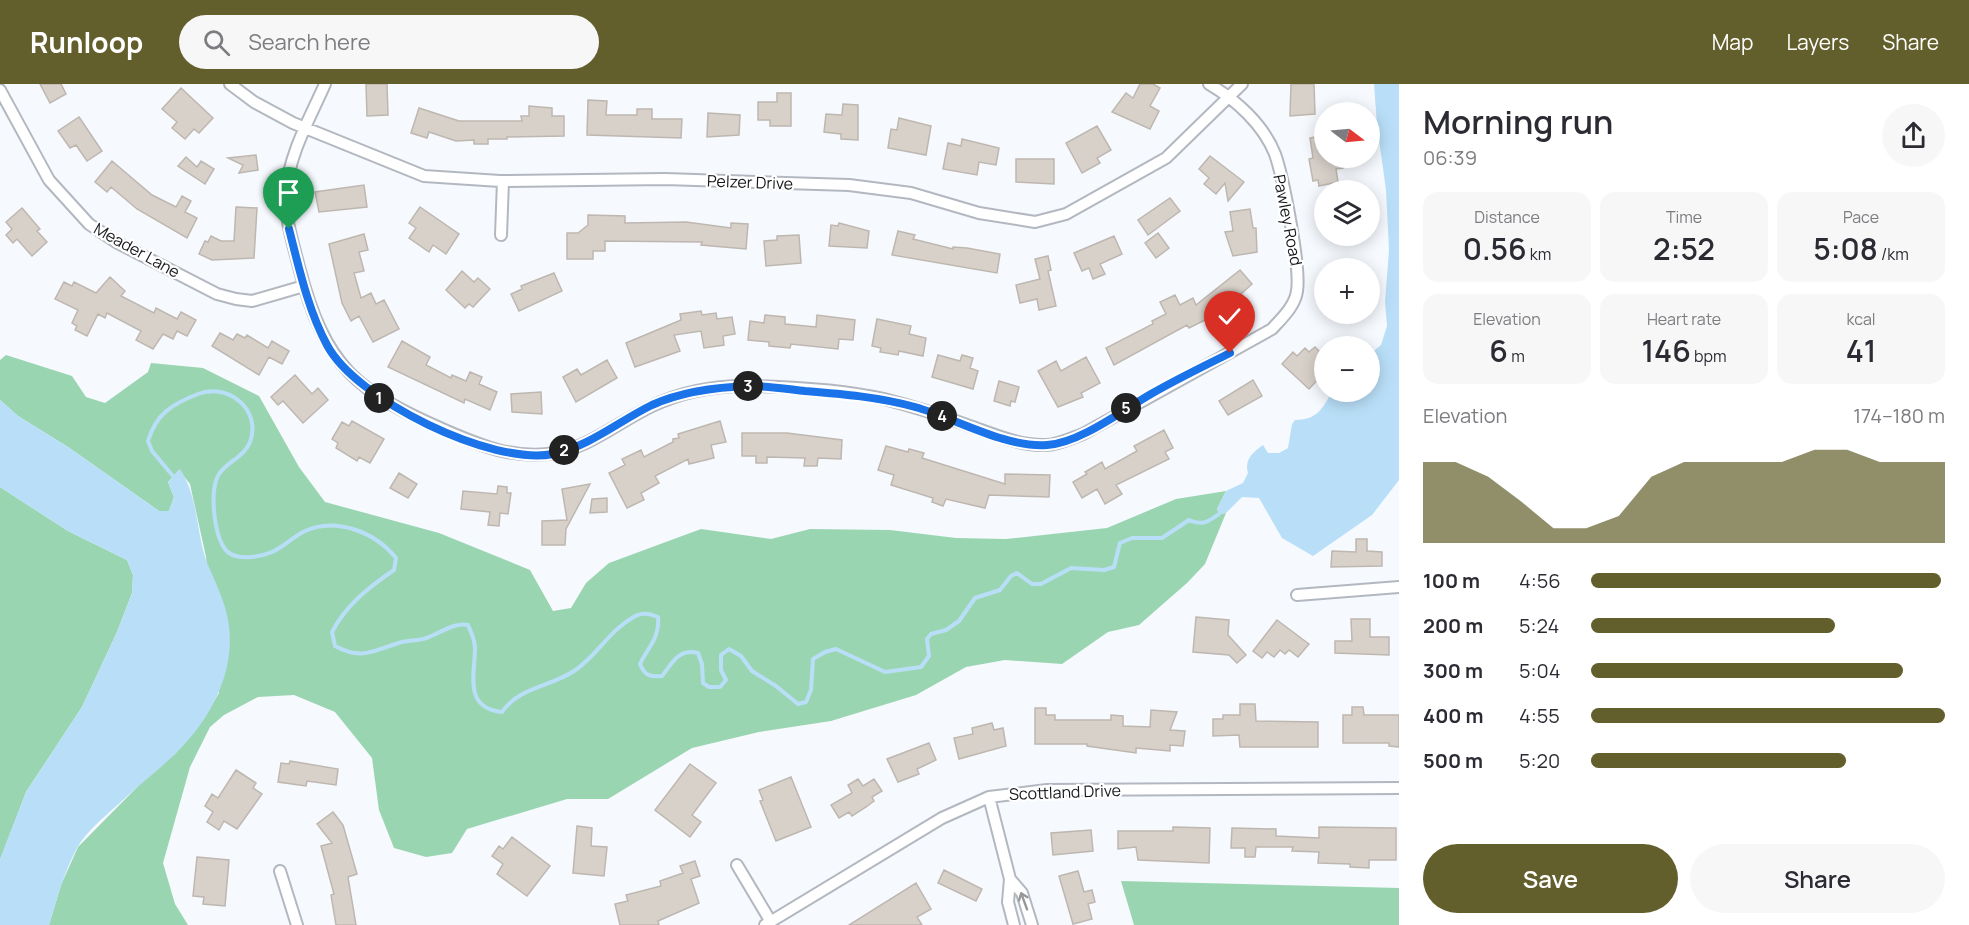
<!DOCTYPE html>
<meta charset="utf-8">
<style>
body{margin:0;font-family:Manrope,sans-serif;background:#f7f7f7;color:#2b2b33;height:100vh;display:flex;flex-direction:column;font-size:22px;white-space:nowrap}
*{box-sizing:border-box;margin:0}
p{font-size:20px;color:#7c7c81}
.icon{flex:none;width:33px;height:33px;fill:none;stroke:currentColor;stroke-width:2;stroke-linecap:round;stroke-linejoin:round}
.map{position:relative;flex:1;overflow:hidden}
.side{display:flex;flex-direction:column;background:#fff;width:570px}
.side>*{flex:none}
.needle{width:39px;rotate:106deg}
.fabs{position:absolute;left:1314px;top:18px;display:grid;gap:12px}
.fabs a{display:grid;place-items:center;width:66px;height:66px;border-radius:50%;background:#fff;box-shadow:0 3px 15px #0003;font-size:30px}
.pin{position:absolute;display:grid;place-items:center;width:51px;height:51px;color:#fff;margin:-62px -26px;border-radius:50% 50% 50% 0;rotate:-45deg;box-shadow:0 0 6px #0007}
.pin .icon{rotate:45deg}
.km{position:absolute;width:30px;height:30px;margin:-15px;border-radius:50%;background:#222;color:#fff;font-size:16px;line-height:30px;text-align:center}
.round{display:grid;place-items:center;flex:none;width:63px;height:63px;border-radius:32px;background:#f7f7f7}
.overview{display:flex;align-items:center;justify-content:space-between;height:102px;padding:0 24px}
h1{font-size:33px;font-weight:600;line-height:45px}
.figures{display:grid;grid-template-columns:repeat(3,1fr);gap:9px;height:102px;padding:6px 24px}
.figures div{display:grid;align-content:center;border-radius:15px;background:#f7f7f7;text-align:center}
.figures b{font-size:30px;font-weight:600}
.figures small{font-size:16px;font-weight:400}
.figures p{font-size:16px}
.chart{height:168px;padding:12px 24px}
.chart p{display:flex;justify-content:space-between}
.chart svg{width:100%;height:108px;margin-top:6px;fill:#635f2c;opacity:.7}
.action{display:flex;gap:12px;margin-top:auto;padding:12px 24px}
.action a{flex:1;height:69px;border-radius:36px;background:#635f2c;color:#fff;font-size:24px;font-weight:600;line-height:69px;text-align:center}
.action a+a{background:#f7f7f7;color:#2b2b33}
ul{padding:0 24px;list-style:none;font-size:20px}
li{display:grid;grid-template-columns:96px 72px 1fr;align-items:center;height:45px}
li i{height:15px;border-radius:8px;background:#635f2c}
header{display:flex;align-items:center;gap:36px;box-sizing:border-box;height:84px;padding:0 30px;background:#635f2c;color:#fff}
header strong{font-size:28px}
nav{display:flex;gap:33px;margin-inline-start:auto;font-size:21px}
.search{width:420px;height:54px;background:#f7f7f7;display:flex;align-items:center;gap:15px;box-sizing:border-box;padding:0 21px;border-radius:33px;color:#7c7c81;font-size:22px}
main{display:flex;flex:1;min-height:0}
.map>svg:first-child{display:block}
.green{fill:#9ad5b1}
.water{fill:#b9dff8}
.lines{fill:none;stroke-linecap:round;stroke-linejoin:round}
.stream{stroke:#b9dff8;stroke-width:4}
.building{fill:#d8d1ca;stroke:#beb7b0;stroke-width:1.5}
.minor-casing{stroke:#b3b8c0;stroke-width:14}
.minor{stroke:#fff;stroke-width:10}
.oneway{stroke:#979798}
.route-casing{stroke:#fff;stroke-width:12}
.route{stroke:#1a73e8;stroke-width:8}
.labels{text-anchor:middle;stroke-width:4.5;stroke-linejoin:round;paint-order:stroke}
.street-label{font-size:16px;fill:#17181b;stroke:#fff}
</style>
<header>
<strong>Runloop</strong>
<div class="search"><svg class="icon" aria-label="search" viewBox="0 0 24 24"><circle cx="10" cy="10" r="6"/><path d="M15 15l6 6"/></svg>Search here</div>
<nav><a>Map</a><a>Layers</a><a>Share</a></nav>
</header>
<main>
<div class="map">
<svg width="1399" height="841" viewBox="0 0 1399 841">
<rect width="100%" height="100%" fill="#f6f9fe"/>
<path class="green" d="M 6,271 L 72,292 L 86,313 L 105,319 L 148,288 L 151,279 L 203,284 L 259,312 L 299,383 L 325,418 L 439,449 L 530,486 L 553,527 L 571,524 L 586,499 L 609,479 L 701,445 L 771,455 L 810,445 L 890,446 L 956,454 L 1006,455 L 1107,444 L 1176,415 L 1226,407 L 1217,425 L 1219,430 L 1226,429 L 1205,480 L 1187,499 L 1139,541 L 1108,548 L 1062,580 L 1005,576 L 966,583 L 916,611 L 831,637 L 759,648 L 692,664 L 608,715 L 567,715 L 467,745 L 452,769 L 426,773 L 394,764 L 379,726 L 372,674 L 335,628 L 294,611 L 258,613 L 224,631 L 210,643 L 190,683 L 163,779 L 175,820 L 188,841 L 49,841 L 61,801 L 78,763 L 151,689 L 175,670 L 200,640 L 219,609 L 206,473 L 190,400 L 179,386 L 168,398 L 174,413 L 169,427 L 159,427 L 68,363 L 18,332 L 0,316 L 0,276 Z
M 0,403 L 68,447 L 127,476 L 133,491 L 132,509 L 117,548 L 82,623 L 26,708 L 0,776 Z
M 1121,797 L 1399,804 L 1399,841 L 1134,841 Z"/>
<path class="water" d="M 1374,0 L 1399,0 L 1399,396 L 1372,431 L 1313,472 L 1282,454 L 1259,414 L 1242,413 L 1226,429 L 1219,430 L 1217,425 L 1226,407 L 1243,399 L 1248,389 C 1244,376 1253,368 1263,361 L 1268,369 L 1279,369 L 1288,364 L 1292,340 L 1295,336 C 1317,336 1322,325 1332,308 L 1370,308 L 1370,270 L 1381,261 L 1387,242 L 1385,218 L 1389,166 L 1386,106 L 1377,41 Z
M 0,316 L 18,332 L 68,363 L 159,427 L 169,427 L 174,413 L 168,398 L 180,385 C 198,412 196,446 206,476 C 213,494 223,512 227,531 C 239,583 212,634 175,670 C 159,686 141,699 124,715 C 109,729 87,746 77,764 C 64,788 57,815 49,841 L 0,841 L 0,775 L 26,708 L 82,623 L 117,548 L 132,509 L 133,491 L 127,476 L 68,447 L 0,403 Z"/>
<g class="lines">
<path class="stream" d="M 173,392 L 152,367 L 148,357 C 156,330 172,320 198,310 C 228,298 262,326 250,358 C 245,372 227,378 219,390 C 209,406 214,450 225,465 C 234,478 260,473 272,468 C 283,463 292,454 303,448 C 335,432 375,448 396,474 L 394,486 C 369,503 346,521 332,548 L 335,562 C 363,577 374,566 402,558 C 411,556 421,557 429,553 C 442,548 455,538 468,541 C 471,548 475,556 475,564 C 475,590 463,624 502,628 C 519,603 550,603 574,587 C 596,573 608,548 632,534 C 641,528 648,529 658,533 C 660,554 648,563 640,580 C 645,592 650,593 662,592 C 672,579 679,564 698,569 L 702,580 L 703,599 L 709,603 L 720,603 L 726,596 L 721,586 L 721,571 L 729,565 L 741,572 L 752,587 L 776,602 L 798,620 L 806,618 L 811,606 L 813,575 L 825,568 L 836,565 L 885,588 L 921,583 L 929,572 L 927,555 L 931,550 L 946,546 L 959,537 L 975,514 L 1000,506 L 1011,492 L 1017,489 L 1032,500 L 1041,500 L 1071,484 L 1104,486 L 1114,483 L 1120,459 L 1132,454 L 1162,454 L 1189,436 C 1202,442 1208,438 1219,430"/>
</g>
<path class="building" d="M 40,0 L 61,0 L 66,10 L 50,19 Z
M 366,0 L 387,0 L 388,31 L 367,32 Z
M 1140,0 L 1153,0 L 1160,4 L 1150,22 L 1159,27 L 1150,45 L 1112,28 L 1126,9 L 1133,14 Z
M 1291,0 L 1314,0 L 1315,30 L 1290,32 Z
M 181,4 L 213,34 L 199,49 L 194,45 L 185,55 L 172,44 L 177,38 L 162,25 Z
M 777,9 L 791,9 L 791,42 L 770,42 L 770,36 L 758,36 L 758,18 L 777,18 Z
M 588,16 L 607,17 L 606,31 L 637,31 L 637,25 L 652,25 L 652,35 L 682,35 L 681,54 L 587,51 Z
M 843,20 L 858,21 L 858,56 L 841,55 L 841,50 L 824,48 L 826,30 L 842,31 Z
M 529,22 L 552,24 L 552,32 L 564,32 L 564,52 L 507,53 L 507,55 L 488,55 L 488,60 L 474,60 L 474,56 L 456,57 L 429,48 L 427,54 L 411,49 L 419,24 L 459,37 L 522,37 L 521,32 L 529,32 Z
M 708,29 L 740,31 L 739,51 L 707,53 Z
M 79,33 L 102,67 L 87,77 L 76,61 L 70,64 L 58,47 Z
M 899,34 L 931,42 L 926,71 L 888,64 L 891,45 L 897,46 Z
M 1097,42 L 1111,66 L 1097,74 L 1100,79 L 1082,89 L 1066,59 Z
M 1324,51 L 1324,74 L 1341,74 L 1343,84 L 1336,85 L 1338,98 L 1319,102 L 1318,96 L 1313,97 L 1309,75 L 1313,74 L 1310,54 Z
M 962,55 L 999,64 L 996,81 L 979,78 L 977,91 L 943,85 L 948,59 L 961,62 Z
M 256,71 L 258,86 L 239,89 L 243,81 L 228,74 Z
M 1210,72 L 1244,98 L 1228,117 L 1225,99 L 1216,110 L 1204,100 L 1209,94 L 1199,85 Z
M 186,73 L 197,83 L 201,77 L 214,85 L 205,100 L 178,82 Z
M 1016,75 L 1054,75 L 1054,100 L 1016,98 Z
M 112,77 L 152,111 L 176,123 L 182,112 L 191,117 L 185,128 L 197,134 L 187,154 L 137,125 L 111,103 L 107,108 L 95,98 Z
M 364,101 L 367,123 L 319,128 L 315,108 Z
M 1170,114 L 1180,127 L 1148,151 L 1138,136 Z
M 236,123 L 257,124 L 254,174 L 212,176 L 199,170 L 205,157 L 208,158 L 211,152 L 221,157 L 234,157 Z
M 420,123 L 459,150 L 446,170 L 433,161 L 429,168 L 409,154 L 416,144 L 409,139 Z
M 22,124 L 40,145 L 37,147 L 47,158 L 32,172 L 17,155 L 13,159 L 6,151 L 12,145 L 6,138 Z
M 1250,125 L 1253,144 L 1256,144 L 1257,168 L 1233,172 L 1225,148 L 1233,147 L 1230,128 Z
M 588,131 L 625,132 L 625,139 L 686,138 L 731,144 L 731,139 L 748,140 L 746,165 L 701,161 L 702,158 L 605,157 L 605,167 L 593,167 L 593,175 L 567,175 L 567,149 L 578,149 L 588,141 Z
M 839,139 L 869,147 L 867,164 L 829,162 L 831,141 L 838,142 Z
M 898,147 L 915,151 L 913,155 L 953,165 L 953,163 L 967,164 L 1000,170 L 997,189 L 892,171 Z
M 1158,149 L 1169,164 L 1156,174 L 1145,159 Z
M 364,150 L 368,166 L 359,168 L 364,187 L 354,189 L 361,214 L 371,209 L 376,220 L 384,216 L 399,245 L 373,258 L 359,232 L 351,237 L 342,219 L 329,160 Z
M 799,151 L 801,179 L 766,182 L 764,157 L 777,156 L 777,152 Z
M 1114,152 L 1122,170 L 1100,180 L 1105,190 L 1093,195 L 1089,184 L 1082,187 L 1074,169 Z
M 1048,172 L 1051,186 L 1048,187 L 1056,222 L 1039,226 L 1037,215 L 1020,219 L 1016,201 L 1040,195 L 1035,175 Z
M 1240,186 L 1252,200 L 1221,228 L 1189,244 L 1187,241 L 1114,281 L 1106,264 L 1153,240 L 1152,237 L 1166,230 L 1160,218 L 1175,211 L 1180,221 L 1193,214 L 1196,221 Z
M 462,187 L 474,198 L 478,194 L 490,205 L 473,223 L 469,220 L 465,224 L 446,206 Z
M 554,189 L 562,207 L 519,227 L 511,210 L 522,205 L 521,202 Z
M 110,193 L 125,207 L 121,212 L 154,229 L 156,224 L 177,235 L 181,228 L 196,236 L 187,252 L 177,247 L 173,255 L 163,250 L 153,265 L 136,256 L 141,247 L 107,229 L 105,234 L 98,230 L 87,252 L 75,246 L 77,242 L 72,239 L 78,226 L 55,215 L 64,198 L 72,202 L 74,198 L 96,209 Z
M 701,227 L 702,231 L 716,229 L 717,235 L 732,233 L 735,250 L 723,252 L 724,261 L 704,264 L 701,247 L 674,251 L 680,267 L 635,283 L 626,259 L 681,236 L 680,230 Z
M 765,231 L 785,233 L 785,240 L 816,243 L 817,231 L 855,236 L 853,256 L 839,255 L 838,265 L 791,260 L 790,264 L 769,262 L 769,258 L 748,256 L 750,237 L 764,239 Z
M 877,235 L 911,242 L 909,250 L 926,254 L 923,272 L 899,267 L 898,271 L 880,268 L 881,264 L 872,262 Z
M 220,249 L 233,256 L 237,250 L 245,254 L 247,251 L 268,264 L 272,257 L 289,267 L 282,280 L 269,273 L 259,291 L 212,262 Z
M 402,257 L 430,273 L 426,281 L 451,294 L 452,291 L 466,297 L 470,288 L 482,293 L 479,300 L 497,308 L 490,326 L 465,315 L 464,319 L 388,283 Z
M 1315,263 L 1324,272 L 1324,289 L 1309,305 L 1282,280 L 1293,268 L 1297,272 L 1305,264 L 1309,268 Z
M 938,271 L 960,277 L 962,271 L 973,274 L 970,284 L 978,287 L 973,305 L 932,293 Z
M 1086,273 L 1100,299 L 1081,309 L 1083,313 L 1058,323 L 1038,287 L 1056,277 L 1061,287 Z
M 607,276 L 617,294 L 576,318 L 563,293 L 577,285 L 581,291 Z
M 295,291 L 312,310 L 318,304 L 328,316 L 303,339 L 283,317 L 278,321 L 271,313 Z
M 1253,296 L 1262,312 L 1228,331 L 1219,317 Z
M 999,297 L 1019,303 L 1015,318 L 1011,317 L 1010,322 L 994,317 Z
M 541,308 L 542,330 L 512,328 L 511,310 Z
M 352,337 L 384,355 L 370,379 L 359,373 L 357,377 L 336,364 L 338,359 L 332,355 L 342,338 L 349,342 Z
M 720,337 L 726,358 L 711,361 L 714,374 L 689,380 L 688,375 L 655,392 L 659,399 L 641,409 L 644,416 L 627,424 L 609,389 L 625,381 L 622,375 L 641,366 L 644,373 L 673,358 L 673,355 L 679,354 L 678,350 Z
M 1164,346 L 1173,364 L 1165,368 L 1169,375 L 1116,401 L 1122,410 L 1105,420 L 1097,405 L 1082,414 L 1073,398 L 1087,390 L 1085,388 L 1102,378 L 1105,385 L 1137,367 L 1134,362 Z
M 742,349 L 787,349 L 842,356 L 841,375 L 818,374 L 817,382 L 804,382 L 805,374 L 767,373 L 767,379 L 756,379 L 756,372 L 742,372 Z
M 886,362 L 908,368 L 909,365 L 924,369 L 922,374 L 1005,400 L 1005,390 L 1050,391 L 1049,413 L 989,411 L 985,424 L 946,415 L 943,422 L 932,418 L 933,414 L 891,401 L 894,391 L 878,386 Z
M 399,389 L 417,400 L 408,414 L 390,404 Z
M 590,400 L 566,445 L 565,461 L 542,461 L 542,437 L 567,436 L 562,405 Z
M 498,402 L 507,403 L 507,409 L 511,409 L 508,430 L 500,429 L 499,442 L 488,441 L 490,428 L 461,425 L 463,407 L 497,410 Z
M 607,414 L 607,428 L 590,429 L 592,415 Z
M 1356,455 L 1367,455 L 1367,467 L 1382,468 L 1382,482 L 1331,483 L 1332,467 L 1356,468 Z
M 1196,533 L 1229,536 L 1228,551 L 1246,571 L 1237,579 L 1229,571 L 1193,568 Z
M 1351,535 L 1370,535 L 1370,553 L 1389,553 L 1389,571 L 1335,569 L 1335,557 L 1352,557 Z
M 1277,536 L 1309,560 L 1298,573 L 1289,566 L 1285,570 L 1280,566 L 1274,573 L 1267,568 L 1262,574 L 1253,567 Z
M 1240,620 L 1255,620 L 1256,637 L 1318,638 L 1318,663 L 1240,663 L 1239,651 L 1213,652 L 1213,635 L 1223,635 L 1223,631 L 1240,631 Z
M 1352,623 L 1363,623 L 1364,631 L 1399,631 L 1399,663 L 1389,662 L 1389,659 L 1343,659 L 1343,631 L 1352,631 Z
M 1035,624 L 1046,624 L 1046,631 L 1055,631 L 1055,636 L 1111,636 L 1111,631 L 1123,632 L 1123,642 L 1150,643 L 1151,626 L 1177,628 L 1170,646 L 1185,647 L 1183,662 L 1170,661 L 1170,667 L 1136,664 L 1136,669 L 1087,662 L 1087,660 L 1035,660 Z
M 992,639 L 994,646 L 1003,644 L 1006,662 L 959,675 L 954,654 L 973,650 L 972,644 Z
M 929,659 L 936,676 L 917,685 L 919,690 L 898,698 L 887,675 Z
M 290,677 L 338,685 L 336,701 L 307,697 L 306,702 L 278,698 L 281,679 L 289,680 Z
M 690,680 L 716,699 L 692,731 L 701,738 L 690,753 L 655,726 Z
M 236,686 L 256,699 L 253,704 L 262,710 L 237,745 L 224,737 L 219,746 L 207,738 L 213,728 L 205,722 L 212,710 L 218,714 Z
M 791,693 L 811,743 L 776,757 L 760,717 L 763,716 L 759,706 Z
M 858,695 L 863,702 L 874,695 L 882,707 L 872,713 L 874,717 L 866,723 L 852,732 L 849,728 L 839,734 L 831,721 L 852,709 L 848,701 Z
M 333,728 L 343,741 L 357,790 L 348,793 L 356,841 L 336,841 L 331,811 L 334,810 L 321,762 L 332,759 L 317,740 Z
M 577,742 L 592,744 L 591,762 L 607,763 L 604,792 L 573,789 Z
M 1173,743 L 1210,744 L 1209,779 L 1138,776 L 1136,763 L 1118,765 L 1118,747 L 1173,747 Z
M 1319,743 L 1396,744 L 1396,776 L 1369,776 L 1369,784 L 1350,783 L 1350,780 L 1318,779 L 1319,768 L 1292,767 L 1293,763 L 1256,763 L 1255,773 L 1245,773 L 1245,764 L 1231,764 L 1232,744 L 1276,745 L 1276,752 L 1319,754 Z
M 1091,746 L 1093,767 L 1053,771 L 1051,749 Z
M 512,753 L 550,782 L 527,812 L 497,790 L 503,780 L 492,772 L 499,762 L 503,765 Z
M 197,773 L 229,776 L 225,822 L 203,820 L 204,813 L 193,812 Z
M 695,777 L 700,792 L 691,795 L 699,819 L 658,837 L 659,841 L 620,841 L 615,820 L 628,817 L 626,811 L 661,802 L 660,797 L 683,789 L 680,782 Z
M 944,786 L 982,805 L 976,817 L 938,799 Z
M 1078,787 L 1084,808 L 1092,806 L 1095,818 L 1088,820 L 1092,835 L 1073,840 L 1059,792 Z
M 916,799 L 931,825 L 917,833 L 922,841 L 849,841 Z"/>
<g class="lines">
<defs>
<path id="minor" d="M 230,0 L 254,18 L 293,39 L 424,92 L 500,97 L 665,95 L 849,101 L 911,109 L 979,129 L 1035,138 L 1066,130 L 1166,74 L 1242,0
M 325,0 C 310,34 289,70 286,108 C 284,132 293,159 299,183 C 325,283 356,308 449,348 C 482,362 511,374 548,370 C 587,366 618,338 652,322 C 683,307 718,301 753,302 C 795,303 842,306 884,315 C 912,322 940,331 967,341 C 993,350 1019,362 1046,361 C 1058,361 1072,354 1083,350 L 1272,245 C 1282,234 1295,222 1297,207 C 1301,183 1283,93 1275,70 C 1263,40 1236,16 1209,0
M 0,6 L 49,96 L 89,140 L 116,158 L 217,210 L 236,215 L 252,217 L 304,202
M 501,151 L 503,97
M 1297,511 L 1399,503
M 989,713 L 1010,795 L 1008,818 L 1014,841
M 737,781 L 771,838
M 280,787 L 297,841
M 1010,795 L 1022,809 L 1032,841
M 765,841 L 942,734 L 989,713 L 1047,706 L 1399,704"/>
</defs>
<use href="#minor" class="minor-casing"/>
<use href="#minor" class="minor"/>
</g>
<defs><path id="oneway-shaft" d="M-6 0H5M1.5-3L5.5 0L1.5 3" fill="none" stroke-width="1.6" stroke-linecap="round" stroke-linejoin="round" transform="scale(1.5)"/></defs>
<use class="oneway" href="#oneway-shaft" transform="translate(1024 817) rotate(-110)"/>
<g class="lines">
<defs>
<path id="route" d="M 289,145 C 299,184 308,226 327,261 C 356,316 492,382 553,370 C 590,362 619,337 652,321 C 683,307 716,303 750,302 C 768,302 787,305 805,307 C 842,310 879,313 915,323 C 955,334 1005,364 1047,361 C 1080,359 1123,326 1151,310 C 1177,295 1204,282 1230,269"/>
</defs>
<use href="#route" class="route-casing"/>
<use href="#route" class="route"/>
</g>
<g class="labels">
<g class="street-label">
<text transform="translate(750 98) rotate(2)" y="6">Pelzer Drive</text>
<text transform="translate(1288 136) rotate(79)" y="6">Pawley Road</text>
<text transform="translate(137 166) rotate(29)" y="6">Meader Lane</text>
<text transform="translate(1065 708) rotate(-2)" y="6">Scottland Drive</text>
</g>
</g>
</svg>
<div class="fabs">
<a><svg class="needle" viewBox="-14 -14 28 28"><path d="M0-13l5 13h-10z" fill="#e53935"/><path d="M0 13l5-13h-10z" fill="#7c7c81"/></svg></a>
<a><svg class="icon" aria-label="layers" viewBox="0 0 24 24"><path d="M12 4l9 5-9 5-9-5zM3 14l9 5 9-5"/></svg></a>
<a>+</a>
<a>−</a>
</div>
<div class="pin" style="left:289px;top:145px;background:#1e9e55"><svg class="icon" aria-label="arrive" viewBox="0 0 24 24"><path d="M6 21V4h12l-3 4 3 4H6"/></svg></div>
<div class="pin" style="left:1230px;top:269px;background:#d93025"><svg class="icon" aria-label="check" viewBox="0 0 24 24"><path d="M5 12l5 5 9-10"/></svg></div>
<b class="km" style="left:379px;top:314px">1</b>
<b class="km" style="left:564px;top:366px">2</b>
<b class="km" style="left:748px;top:302px">3</b>
<b class="km" style="left:942px;top:332px">4</b>
<b class="km" style="left:1126px;top:324px">5</b>
</div>
<section class="side">
<div class="overview"><div><h1>Morning run</h1><p>06:39</p></div><a class="round"><svg class="icon" aria-label="share" viewBox="0 0 24 24"><path d="M12 15V3M7 8l5-5 5 5M5 13v7h14v-7"/></svg></a></div>
<div class="figures">
<div><p>Distance</p><b>0.56<small> km</small></b></div>
<div><p>Time</p><b>2:52</b></div>
<div><p>Pace</p><b>5:08<small> /km</small></b></div>
</div>
<div class="figures">
<div><p>Elevation</p><b>6<small> m</small></b></div>
<div><p>Heart rate</p><b>146<small> bpm</small></b></div>
<div><p>kcal</p><b>41</b></div>
</div>
<div class="chart"><p><span>Elevation</span>174–180 m</p>
<svg viewBox="0 0 160 44" preserveAspectRatio="none"><path d="M0 44V11L10 11L20 17L30 27L40 38L50 38L60 33L70 17L80 11L90 11L100 11L110 11L120 6L130 6L140 11L150 11L160 11V44z"/></svg>
</div>
<ul>
<li><b>100 m</b>4:56<i style="width:99%"></i></li>
<li><b>200 m</b>5:24<i style="width:69%"></i></li>
<li><b>300 m</b>5:04<i style="width:88%"></i></li>
<li><b>400 m</b>4:55<i style="width:100%"></i></li>
<li><b>500 m</b>5:20<i style="width:72%"></i></li>
</ul>
<div class="action"><a>Save</a><a>Share</a></div>
</section>
</main>
